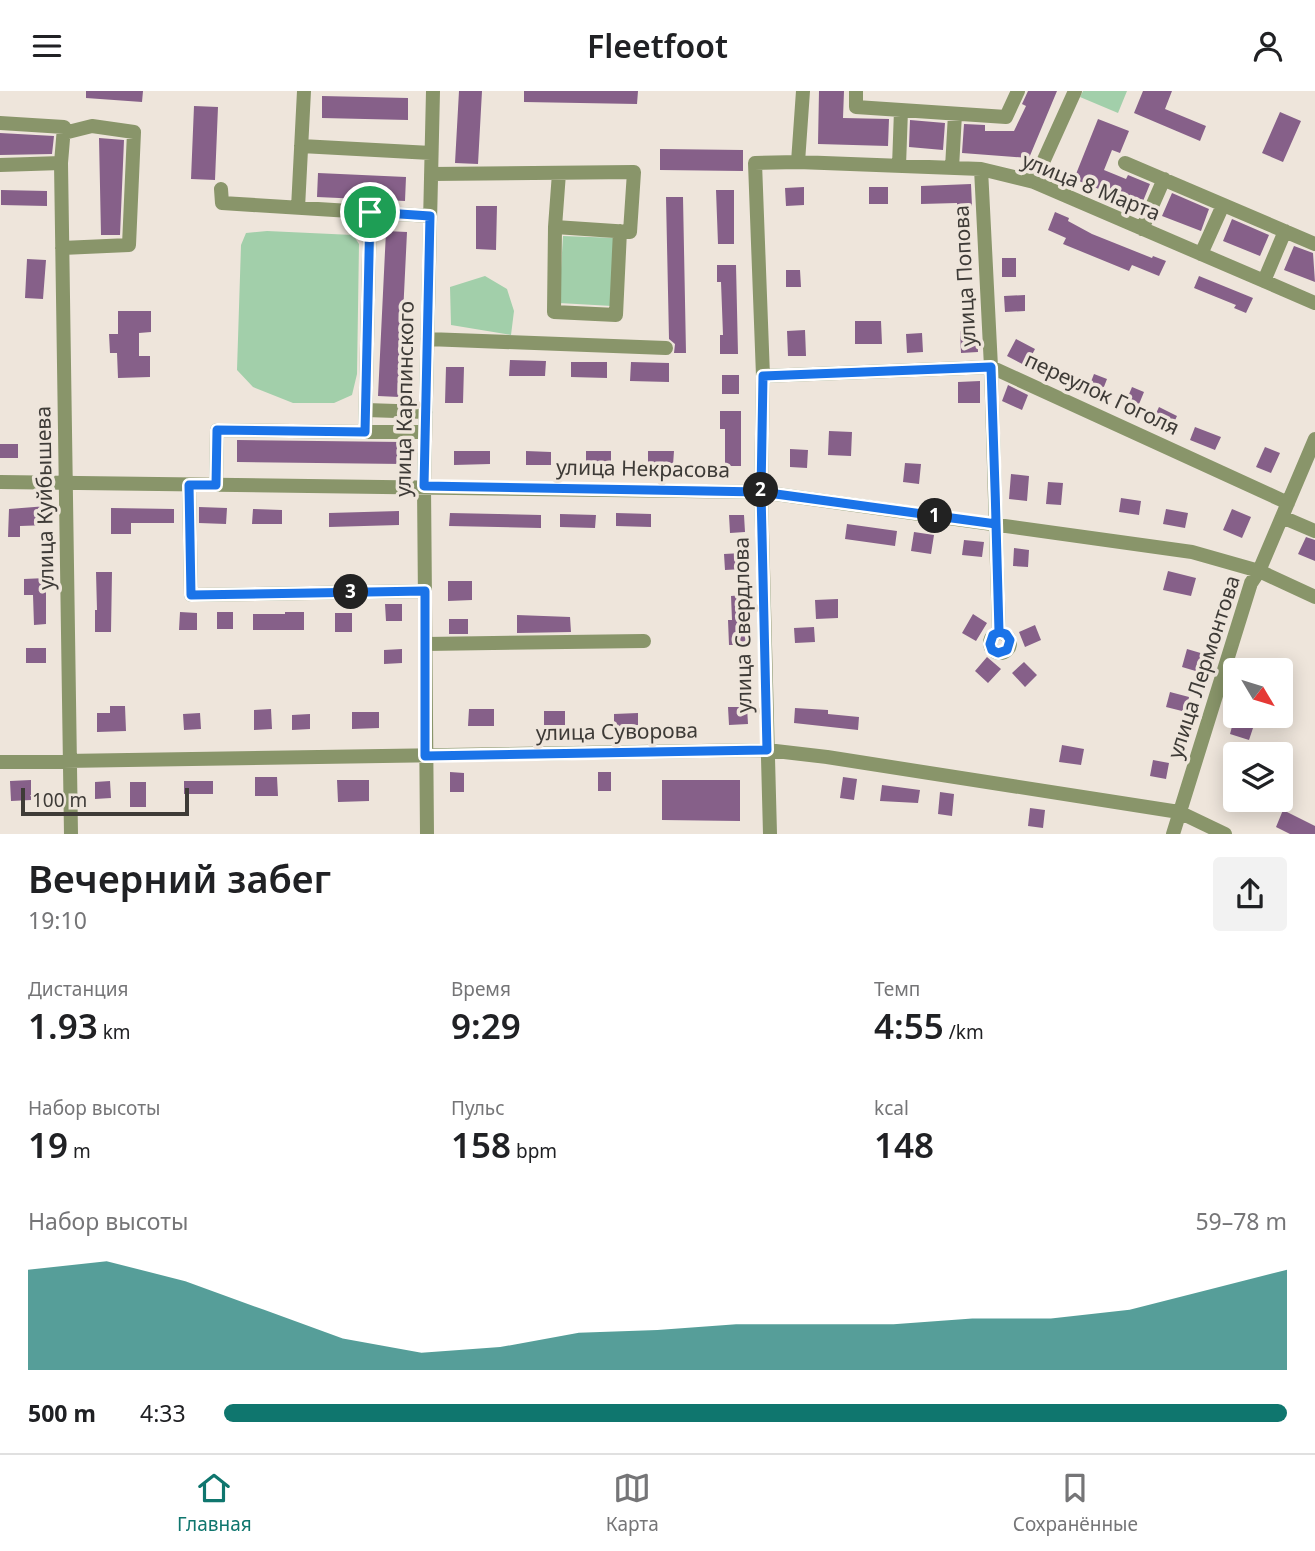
<!DOCTYPE html>
<html lang="ru">
<meta charset="utf-8">
<style>
body{margin:0;font-family:"Noto Sans",sans-serif;background:#f2f2f2;color:#202124;height:100vh;display:flex;flex-direction:column;font-size:26px;white-space:nowrap}
*{box-sizing:border-box;margin:0}
p{font-size:23px;color:#757577}
.icon{flex:none;width:38px;height:38px;fill:none;stroke:currentColor;stroke-width:2;stroke-linecap:round;stroke-linejoin:round}
.map{position:relative;height:743px;overflow:hidden}
.side{display:flex;flex-direction:column;background:#fff;flex:1}
.side>*{flex:none}
.needle{width:46px;rotate:128deg}
.controls{position:absolute;left:1223px;top:567px;display:grid;gap:14px}
.controls a{display:grid;place-items:center;width:70px;height:70px;border-radius:7px;background:#fff;box-shadow:0 4px 18px #0003;font-size:35px}
.scale{position:absolute;left:21px;bottom:18px;width:168px;box-sizing:border-box;padding-left:7px;border:4px solid #3e3b37;border-top:0;font-size:19px;line-height:24px;white-space:nowrap;color:#3e3b37;-webkit-text-stroke:5px #eee5db;paint-order:stroke}
.pin{position:absolute;display:grid;place-items:center;width:60px;height:60px;color:#fff;margin:-30px;border:4px solid #fff;border-radius:50%;box-shadow:0 2px 7px #0007}
.km{position:absolute;width:35px;height:35px;margin:-18px;border-radius:50%;background:#222;color:#fff;font-size:19px;line-height:35px;text-align:center}
.round{display:grid;place-items:center;flex:none;width:74px;height:74px;border-radius:7px;background:#f2f2f2}
.headline{display:flex;align-items:center;justify-content:space-between;height:119px;padding:0 28px}
h1{font-size:38px;font-weight:600;line-height:52px}
.metrics{display:grid;grid-template-columns:repeat(3,1fr);gap:10px;height:119px;padding:7px 28px}
.metrics div{display:grid;align-content:center}
.metrics b{font-size:35px;font-weight:600}
.metrics small{font-size:19px;font-weight:400}
.metrics p{font-size:19px}
.chart{height:196px;padding:14px 28px}
.chart p{display:flex;justify-content:space-between}
.chart svg{width:100%;height:126px;margin-top:7px;fill:#0f766e;opacity:.7}
ul{padding:0 28px;list-style:none;font-size:23px}
li{display:grid;grid-template-columns:112px 84px 1fr;align-items:center;height:52px}
li i{height:18px;border-radius:9px;background:#0f766e}
header{display:flex;justify-content:space-between;align-items:center;height:91px;padding:0 28px;background:#fff;font-size:32px;font-weight:600}
.tabs{display:flex;justify-content:space-around;align-items:center;height:98px;border-top:2px solid #e0e0e0;background:#fff;font-size:19px;color:#757577}
.tabs a{display:grid;justify-items:center;gap:4px}
.tabs .current{color:#0f766e}
.map>svg:first-child{display:block}
.green{fill:#a2cfaa}
.building{fill:#866089}
.lines{fill:none;stroke-linecap:round;stroke-linejoin:round}
.minor{stroke:#89956a;stroke-width:14}
.route-casing{stroke:#fff;stroke-width:14}
.route{stroke:#1a73e8;stroke-width:9}
.labels{text-anchor:middle;stroke-width:7;stroke-linejoin:round;paint-order:stroke}
.street-label{font-size:21px;fill:#3e3b37;stroke:#eee5db}
</style>
<header><svg class="icon" aria-label="menu" viewBox="0 0 24 24"><path d="M4 6h16M4 12h16M4 18h16"/></svg>Fleetfoot<svg class="icon" aria-label="person" viewBox="0 0 24 24"><circle cx="12" cy="8" r="4"/><path d="M4 21q1-7 8-7t8 7"/></svg></header>
<div class="map">
<svg width="1315" height="743" viewBox="0 0 1315 743">
<rect width="100%" height="100%" fill="#eee5db"/>
<path class="green" d="M 1083,0 L 1127,0 L 1118,22 L 1080,6 Z
M 267,140 L 353,144 L 359,153 L 357,283 L 352,304 L 334,312 L 293,312 L 253,296 L 237,279 L 241,154 L 246,142 Z
M 563,145 L 616,147 L 612,215 L 559,212 Z
M 485,185 L 507,198 L 514,220 L 511,244 L 451,234 L 450,196 Z"/>
<path class="building" d="M 86,0 L 143,0 L 142,11 L 86,7 Z
M 459,0 L 482,0 L 478,73 L 455,72 Z
M 524,0 L 638,0 L 637,13 L 524,11 Z
M 819,0 L 844,0 L 843,27 L 889,28 L 888,55 L 818,53 Z
M 1028,0 L 1057,0 L 1029,67 L 962,62 L 964,33 L 985,34 L 985,40 L 1014,40 L 1026,15 L 1022,13 Z
M 1143,0 L 1172,0 L 1165,18 L 1206,35 L 1200,50 L 1134,22 Z
M 322,5 L 408,7 L 408,29 L 322,27 Z
M 194,15 L 218,16 L 215,89 L 191,88 Z
M 1280,21 L 1301,30 L 1283,71 L 1262,62 Z
M 1098,28 L 1129,40 L 1120,62 L 1112,59 L 1104,79 L 1126,88 L 1128,84 L 1150,93 L 1141,115 L 1074,88 Z
M 910,29 L 945,32 L 943,59 L 909,56 Z
M 0,42 L 54,45 L 52,63 L 0,64 Z
M 99,47 L 124,49 L 120,144 L 101,144 Z
M 660,58 L 743,59 L 743,80 L 660,79 Z
M 318,82 L 406,86 L 405,110 L 317,106 Z
M 971,93 L 972,115 L 957,116 L 957,112 L 921,113 L 921,95 Z
M 804,96 L 804,114 L 786,115 L 785,97 Z
M 869,96 L 888,96 L 888,113 L 869,113 Z
M 1,99 L 47,100 L 47,115 L 1,114 Z
M 716,99 L 734,99 L 734,153 L 718,153 Z
M 1172,102 L 1209,118 L 1201,140 L 1162,125 Z
M 666,106 L 683,106 L 686,262 L 674,262 L 675,253 L 669,248 Z
M 476,115 L 497,115 L 496,159 L 476,158 Z
M 1055,121 L 1069,127 L 1068,130 L 1092,143 L 1152,167 L 1153,165 L 1166,170 L 1159,185 L 1132,174 L 1129,180 L 1063,153 L 1066,147 L 1048,139 Z
M 1232,128 L 1269,144 L 1260,165 L 1223,150 Z
M 386,140 L 407,141 L 399,306 L 378,305 Z
M 1294,155 L 1313,162 L 1315,191 L 1284,179 Z
M 1002,167 L 1016,167 L 1016,186 L 1002,186 Z
M 27,168 L 46,169 L 43,208 L 25,207 Z
M 717,174 L 736,174 L 738,263 L 720,263 L 720,244 L 723,244 L 721,191 L 717,191 Z
M 786,179 L 800,179 L 801,196 L 786,196 Z
M 1199,185 L 1253,207 L 1246,222 L 1234,217 L 1236,214 L 1194,197 Z
M 1025,204 L 1025,220 L 1005,221 L 1004,205 Z
M 118,220 L 151,220 L 151,241 L 139,242 L 139,265 L 150,265 L 150,286 L 118,287 L 117,262 L 110,262 L 109,243 L 118,243 Z
M 855,230 L 881,230 L 882,253 L 855,253 Z
M 805,239 L 806,265 L 788,265 L 787,240 Z
M 960,240 L 977,240 L 978,261 L 961,262 Z
M 922,242 L 923,261 L 907,262 L 906,243 Z
M 1016,248 L 1035,258 L 1026,275 L 1007,265 Z
M 510,269 L 546,270 L 545,285 L 509,285 Z
M 571,271 L 607,271 L 607,287 L 571,286 Z
M 631,271 L 669,272 L 669,291 L 630,290 Z
M 446,276 L 464,276 L 463,312 L 445,312 Z
M 1094,283 L 1107,288 L 1100,306 L 1087,301 Z
M 722,284 L 739,284 L 739,303 L 722,303 Z
M 980,290 L 980,312 L 958,312 L 958,291 Z
M 1008,294 L 1028,304 L 1022,319 L 1002,310 Z
M 1132,296 L 1144,301 L 1137,318 L 1125,313 Z
M 1159,316 L 1177,325 L 1170,340 L 1152,331 Z
M 720,320 L 741,320 L 741,375 L 725,375 L 725,338 L 720,338 Z
M 1195,336 L 1221,346 L 1215,359 L 1190,349 Z
M 829,340 L 852,341 L 851,365 L 828,364 Z
M 237,349 L 403,351 L 403,373 L 237,371 Z
M 0,353 L 18,353 L 18,367 L 0,367 Z
M 1265,356 L 1280,362 L 1271,382 L 1256,376 Z
M 790,358 L 808,359 L 807,377 L 790,376 Z
M 454,360 L 490,360 L 490,373 L 454,374 Z
M 526,360 L 551,361 L 551,374 L 526,374 Z
M 586,360 L 611,360 L 611,374 L 586,374 Z
M 648,360 L 674,360 L 673,374 L 648,374 Z
M 905,372 L 921,373 L 919,393 L 903,391 Z
M 1011,383 L 1029,385 L 1027,410 L 1009,408 Z
M 1048,391 L 1063,392 L 1061,414 L 1046,413 Z
M 1121,407 L 1141,410 L 1139,424 L 1119,421 Z
M 47,415 L 48,434 L 20,435 L 20,446 L 8,446 L 9,418 Z
M 199,416 L 227,417 L 226,433 L 199,432 Z
M 111,417 L 174,418 L 174,432 L 131,432 L 131,443 L 111,443 Z
M 253,418 L 282,419 L 282,433 L 252,433 Z
M 1166,418 L 1188,422 L 1185,437 L 1163,433 Z
M 1232,418 L 1251,426 L 1242,447 L 1223,439 Z
M 399,420 L 399,434 L 329,436 L 329,422 Z
M 450,422 L 541,424 L 541,437 L 449,435 Z
M 616,422 L 651,423 L 651,436 L 616,435 Z
M 560,423 L 596,424 L 595,437 L 560,436 Z
M 729,424 L 744,424 L 745,441 L 730,442 Z
M 847,433 L 897,440 L 895,455 L 845,448 Z
M 914,441 L 934,444 L 931,463 L 911,460 Z
M 1306,446 L 1315,449 L 1315,470 L 1298,463 Z
M 964,449 L 984,451 L 982,466 L 962,464 Z
M 1014,457 L 1029,459 L 1028,476 L 1013,475 Z
M 742,462 L 743,478 L 725,479 L 724,463 Z
M 1168,480 L 1196,487 L 1191,505 L 1163,499 Z
M 96,481 L 112,481 L 111,541 L 95,541 L 95,519 L 97,519 Z
M 46,487 L 46,533 L 34,534 L 33,504 L 24,504 L 24,488 Z
M 448,490 L 472,490 L 472,509 L 448,510 Z
M 744,504 L 746,554 L 729,554 L 728,529 L 732,529 L 731,505 Z
M 838,508 L 838,527 L 816,528 L 815,509 Z
M 385,513 L 402,513 L 402,530 L 386,530 Z
M 180,521 L 197,522 L 197,539 L 179,539 Z
M 217,521 L 233,521 L 233,538 L 217,538 Z
M 285,521 L 304,521 L 304,539 L 253,539 L 253,523 L 285,523 Z
M 335,522 L 352,522 L 352,541 L 335,541 Z
M 973,523 L 987,532 L 976,550 L 962,542 Z
M 517,524 L 570,526 L 571,541 L 517,542 Z
M 449,528 L 468,528 L 468,543 L 449,543 Z
M 1035,534 L 1041,549 L 1025,556 L 1019,541 Z
M 814,536 L 815,551 L 795,552 L 794,537 Z
M 26,557 L 46,557 L 46,572 L 26,572 Z
M 402,558 L 402,572 L 384,573 L 384,559 Z
M 1187,558 L 1204,563 L 1199,581 L 1182,576 Z
M 987,566 L 1001,578 L 988,592 L 975,580 Z
M 1024,571 L 1037,584 L 1025,596 L 1012,582 Z
M 1170,601 L 1189,606 L 1186,621 L 1166,616 Z
M 110,615 L 125,615 L 126,640 L 97,641 L 97,622 L 110,622 Z
M 728,616 L 747,616 L 748,633 L 729,634 Z
M 795,617 L 828,619 L 828,623 L 859,626 L 858,639 L 794,632 Z
M 271,618 L 272,638 L 254,639 L 254,619 Z
M 469,618 L 494,618 L 494,635 L 468,635 Z
M 544,620 L 565,620 L 565,634 L 544,634 Z
M 352,621 L 379,621 L 379,637 L 352,638 Z
M 200,622 L 201,638 L 184,639 L 183,623 Z
M 638,622 L 638,634 L 614,635 L 614,623 Z
M 310,623 L 310,638 L 292,639 L 292,624 Z
M 1234,628 L 1254,634 L 1249,649 L 1230,643 Z
M 1062,654 L 1084,658 L 1081,674 L 1059,671 Z
M 1153,669 L 1169,672 L 1166,688 L 1150,685 Z
M 450,681 L 464,682 L 464,701 L 450,701 Z
M 598,681 L 611,681 L 611,700 L 598,700 Z
M 255,686 L 277,686 L 278,705 L 255,705 Z
M 843,686 L 857,688 L 854,709 L 840,707 Z
M 31,689 L 31,709 L 11,710 L 10,690 Z
M 337,689 L 369,689 L 369,710 L 338,711 Z
M 662,689 L 740,689 L 740,730 L 662,729 Z
M 110,690 L 111,707 L 95,708 L 95,691 Z
M 184,690 L 213,690 L 213,703 L 184,703 Z
M 130,691 L 146,691 L 146,716 L 130,716 Z
M 882,694 L 920,699 L 918,712 L 880,710 Z
M 940,701 L 954,703 L 952,725 L 938,723 Z
M 1030,717 L 1045,719 L 1043,737 L 1028,735 Z
M 1283,719 L 1315,735 L 1315,743 L 1290,743 L 1276,736 Z"/>
<g class="lines">
<path class="minor" d="M 856,0 L 856,16 L 1006,26 L 1018,0
M 0,32 L 64,36 L 61,72 L 71,743
M 301,55 L 431,62
M 798,71 L 803,0
M 1125,72 L 1315,153
M 0,74 L 61,72
M 899,75 L 901,19
M 952,77 L 955,23
M 981,78 L 991,276 L 999,541
M 431,83 L 634,81 L 630,141 L 555,136 L 559,82
M 1034,91 L 1075,0
M 221,98 L 222,112 L 430,125
M 298,117 L 304,0
M 555,136 L 554,221 L 616,224 L 620,140
M 1142,138 L 1164,88
M 62,157 L 129,154 L 134,41 L 92,35 L 64,42
M 1201,163 L 1223,114
M 1264,190 L 1285,140
M 427,248 L 666,257
M 763,285 L 991,276 L 1288,412
M 366,319 L 426,321
M 365,341 L 425,341
M 0,391 L 761,401 L 1192,461 L 1259,480 L 1315,506
M 189,394 L 191,504 L 425,500
M 216,394 L 217,339 L 365,341 L 370,121
M 1282,426 L 1315,440
M990 552a10 10 0 1 1 20 0a10 10 0 1 1-20 0Z
M 426,553 L 644,550
M 0,671 L 767,659 L 827,666 L 1179,721 L 1225,743
M 427,743 L 424,395 L 433,0
M 770,743 L 761,401 L 763,285 L 755,72 L 798,71 L 981,78 L 1034,91 L 1315,212
M 1173,743 L 1251,492 L 1259,480 L 1315,348"/>
</g>
<g class="lines">
<defs>
<path id="route" d="M 370,121 L 430,125 L 424,395 L 761,401 L 996,433 L 999,541 L 993,544 L 990,553 L 992,559 L 998,562 L 1007,559 L 1010,549 L 1006,543 L 999,541 C 997,453 994,364 991,276 L 763,285 L 761,401 L 767,659 L 425,665 L 425,500 L 191,504 L 189,394 L 216,394 L 217,339 L 365,341 L 370,121"/>
</defs>
<use href="#route" class="route-casing"/>
<use href="#route" class="route"/>
</g>
<g class="labels">
<g class="street-label">
<text transform="translate(1091 96) rotate(22)" y="7">улица 8 Марта</text>
<text transform="translate(965 185) rotate(-93)" y="7">улица Попова</text>
<text transform="translate(1102 303) rotate(25)" y="7">переулок Гоголя</text>
<text transform="translate(405 308) rotate(-89)" y="7">улица Карпинского</text>
<text transform="translate(643 378) rotate(1)" y="7">улица Некрасова</text>
<text transform="translate(45 407) rotate(-91)" y="7">улица Куйбышева</text>
<text transform="translate(743 534) rotate(-91)" y="7">улица Свердлова</text>
<text transform="translate(1204 576) rotate(-72)" y="7">улица Лермонтова</text>
<text transform="translate(617 641) rotate(-1)" y="7">улица Суворова</text>
</g>
</g>
</svg>
<div class="controls">
<a><svg class="needle" viewBox="-14 -14 28 28"><path d="M0-13l5 13h-10z" fill="#e53935"/><path d="M0 13l5-13h-10z" fill="#757577"/></svg></a>
<a><svg class="icon" aria-label="layers" viewBox="0 0 24 24"><path d="M12 4l9 5-9 5-9-5zM3 14l9 5 9-5"/></svg></a>
</div>
<div class="scale">100 m</div>
<div class="pin" style="left:370px;top:121px;background:#1e9e55"><svg class="icon" aria-label="arrive" viewBox="0 0 24 24"><path d="M6 21V4h12l-3 4 3 4H6"/></svg></div>
<b class="km" style="left:935px;top:425px">1</b>
<b class="km" style="left:761px;top:399px">2</b>
<b class="km" style="left:351px;top:501px">3</b>
</div>
<section class="side">
<div class="headline"><div><h1>Вечерний забег</h1><p>19:10</p></div><a class="round"><svg class="icon" aria-label="share" viewBox="0 0 24 24"><path d="M12 15V3M7 8l5-5 5 5M5 13v7h14v-7"/></svg></a></div>
<div class="metrics">
<div><p>Дистанция</p><b>1.93<small> km</small></b></div>
<div><p>Время</p><b>9:29</b></div>
<div><p>Темп</p><b>4:55<small> /km</small></b></div>
</div>
<div class="metrics">
<div><p>Набор высоты</p><b>19<small> m</small></b></div>
<div><p>Пульс</p><b>158<small> bpm</small></b></div>
<div><p>kcal</p><b>148</b></div>
</div>
<div class="chart"><p><span>Набор высоты</span>59–78 m</p>
<svg viewBox="0 0 160 44" preserveAspectRatio="none"><path d="M0 44V9L10 6L20 13L30 23L40 33L50 38L60 36L70 31L80 30L90 28L100 28L110 28L120 26L130 26L140 23L150 16L160 9V44z"/></svg>
</div>
<ul>
<li><b>500 m</b>4:33<i style="width:100%"></i></li>
</ul>
</section>
<nav class="tabs">
<a class="current"><svg class="icon" aria-label="home" viewBox="0 0 24 24"><path d="M3 11l9-7 9 7M6 9v11h12V9"/></svg>Главная</a>
<a><svg class="icon" aria-label="map" viewBox="0 0 24 24"><path d="M3 6l6-2 6 2 6-2v14l-6 2-6-2-6 2zM9 4v14M15 6v14"/></svg>Карта</a>
<a><svg class="icon" aria-label="saved" viewBox="0 0 24 24"><path d="M7 4h10v16l-5-4-5 4z"/></svg>Сохранённые</a>
</nav>
